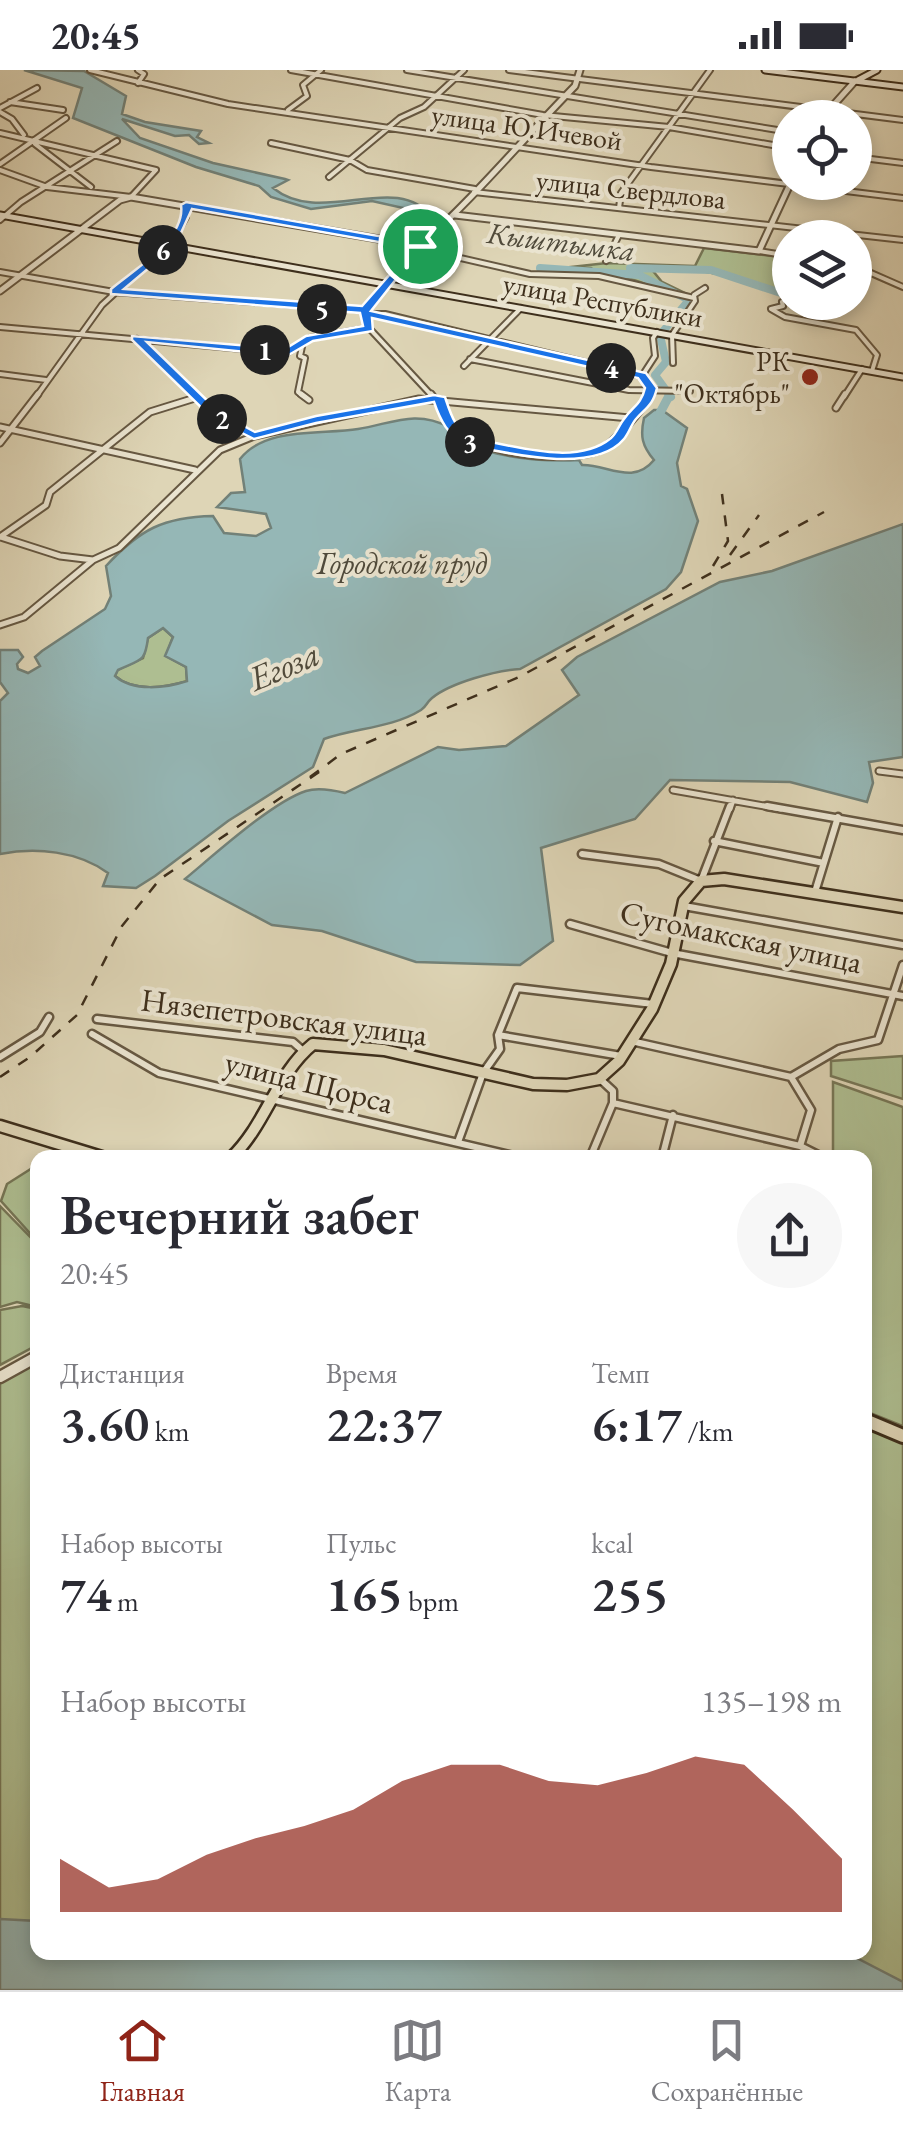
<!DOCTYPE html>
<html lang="ru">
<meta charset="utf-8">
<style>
body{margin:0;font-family:"EB Garamond",serif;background:#f7f7f7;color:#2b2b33;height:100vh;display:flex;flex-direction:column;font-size:38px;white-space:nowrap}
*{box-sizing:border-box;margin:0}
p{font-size:32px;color:#7c7c81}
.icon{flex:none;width:55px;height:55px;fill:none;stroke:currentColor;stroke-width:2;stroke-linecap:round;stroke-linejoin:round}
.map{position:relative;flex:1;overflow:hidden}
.drawer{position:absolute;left:30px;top:1080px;width:842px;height:810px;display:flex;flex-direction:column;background:#fff;border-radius:20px;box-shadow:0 5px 15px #0003}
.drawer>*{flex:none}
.fabs{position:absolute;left:772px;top:30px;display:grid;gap:20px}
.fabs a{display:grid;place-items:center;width:100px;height:100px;border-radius:50%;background:#fff;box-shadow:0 5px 15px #0003;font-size:50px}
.pin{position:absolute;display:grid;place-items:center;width:85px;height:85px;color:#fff;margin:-42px;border:5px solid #fff;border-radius:50%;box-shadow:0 2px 10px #0007}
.km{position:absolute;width:50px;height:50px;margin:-25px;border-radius:50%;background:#222;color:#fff;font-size:28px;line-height:50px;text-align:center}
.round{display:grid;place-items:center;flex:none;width:105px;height:105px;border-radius:52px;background:#f7f7f7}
.head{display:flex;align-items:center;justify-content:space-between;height:170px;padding:0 30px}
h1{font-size:55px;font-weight:600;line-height:75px}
.metrics{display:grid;grid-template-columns:repeat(3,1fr);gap:15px;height:170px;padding:10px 30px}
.metrics div{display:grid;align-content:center}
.metrics b{font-size:50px;font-weight:600}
.metrics small{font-size:28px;font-weight:400}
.metrics p{font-size:28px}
.chart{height:280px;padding:20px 30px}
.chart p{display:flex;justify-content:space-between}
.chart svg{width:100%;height:180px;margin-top:10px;fill:#8f2418;opacity:.7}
.status{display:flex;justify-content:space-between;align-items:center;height:70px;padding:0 50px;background:#fff;direction:ltr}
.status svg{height:28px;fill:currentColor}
.dock{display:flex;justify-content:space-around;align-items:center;height:140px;border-top:2px solid #e1e1e2;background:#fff;font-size:28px;color:#7c7c81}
.dock a{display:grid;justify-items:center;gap:5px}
.dock .active{color:#8f2418}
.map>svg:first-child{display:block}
.green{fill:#aebe91;stroke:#767656;stroke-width:2.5}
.water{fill:#95b7b6;stroke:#728178;stroke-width:2.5;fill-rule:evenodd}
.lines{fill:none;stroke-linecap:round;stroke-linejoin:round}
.river-far1{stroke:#95b7b6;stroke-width:8}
.river{stroke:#95b7b6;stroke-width:9}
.minor-far2-casing{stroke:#665842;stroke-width:8}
.minor-far1-casing{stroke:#665842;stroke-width:9}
.minor-casing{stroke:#665842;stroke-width:11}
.tertiary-far1-casing{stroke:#665842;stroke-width:9}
.tertiary-casing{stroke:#665842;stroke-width:15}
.secondary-casing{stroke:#3e2f1c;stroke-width:9}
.primary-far1-casing{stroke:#3e2f1c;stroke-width:15}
.primary-casing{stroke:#3e2f1c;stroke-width:18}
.minor-far2{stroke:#eae4d0;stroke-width:4}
.minor-far1{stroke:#eae4d0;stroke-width:5}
.minor{stroke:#eae4d0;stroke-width:6}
.tertiary-far1{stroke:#eae4d0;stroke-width:5}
.tertiary{stroke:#eae4d0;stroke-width:10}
.secondary{stroke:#eae4d0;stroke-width:5}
.primary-far1{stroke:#ded5b6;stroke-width:10}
.primary{stroke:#ded5b6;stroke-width:12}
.rail{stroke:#3e2f1c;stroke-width:2.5;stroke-dasharray:11 11;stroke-linecap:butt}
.route{fill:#1a73e8;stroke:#fff;stroke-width:2.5;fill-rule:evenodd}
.poi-dot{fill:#8f2418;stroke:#eae4d0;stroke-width:4}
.labels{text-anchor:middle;stroke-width:8;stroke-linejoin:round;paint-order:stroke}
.far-street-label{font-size:28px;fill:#3e2f1c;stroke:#eae4d0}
.far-poi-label{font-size:28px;fill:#3e2f1c;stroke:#eae4d0;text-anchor:end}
.far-water-label{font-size:30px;font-style:italic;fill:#4f4a3b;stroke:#eae4d0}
.street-label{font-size:32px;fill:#3e2f1c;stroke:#eae4d0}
.water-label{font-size:35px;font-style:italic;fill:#4f4a3b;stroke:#eae4d0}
</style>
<div class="status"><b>20:45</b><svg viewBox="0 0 49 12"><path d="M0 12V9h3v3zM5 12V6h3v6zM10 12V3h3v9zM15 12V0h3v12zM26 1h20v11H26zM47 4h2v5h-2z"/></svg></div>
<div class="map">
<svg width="903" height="1920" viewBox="0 0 903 1920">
<rect width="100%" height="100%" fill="#ded5b6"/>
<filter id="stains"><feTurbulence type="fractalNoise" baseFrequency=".002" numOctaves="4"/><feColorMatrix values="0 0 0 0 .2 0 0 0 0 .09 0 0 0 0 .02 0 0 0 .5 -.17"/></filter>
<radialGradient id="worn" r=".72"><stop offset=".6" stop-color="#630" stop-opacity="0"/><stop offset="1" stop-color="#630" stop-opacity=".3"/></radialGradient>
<path class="green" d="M 704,178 L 790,188 L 790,223 C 752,213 691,192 653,201 L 662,212 L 685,223 L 679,225 L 607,201 L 600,205 L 591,198 L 562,198 L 607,193 L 695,196 Z
M 163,558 L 173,567 L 166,586 L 186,597 L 187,611 C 165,618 133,622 115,606 L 117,600 L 143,588 L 148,568 Z
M 903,986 L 903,1029 L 831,1006 L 831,991 Z
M 833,1012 L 903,1037 L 903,1356 L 865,1341 L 865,1088 L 833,1087 Z
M 37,1095 L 38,1095 L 37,1171 L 1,1131 L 7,1114 Z
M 0,1136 L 37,1174 L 37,1237 L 17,1232 L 0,1237 Z
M 22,1236 L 37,1239 L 37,1275 L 0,1295 L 0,1240 Z
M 37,1290 L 38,1882 L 865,1882 L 865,1355 L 903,1371 L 903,1920 L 0,1920 L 0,1311 Z"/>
<path class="water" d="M 24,0 L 84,1 L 126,26 L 122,44 L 145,52 L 201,61 L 197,67 L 209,73 L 199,74 L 189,65 L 175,66 L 122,49 L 140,68 L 213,93 L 285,109 L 288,110 L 273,118 C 323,158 395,99 433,148 L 427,165 L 422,167 L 422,150 L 417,141 L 372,131 L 311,139 L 271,127 L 259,116 L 196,97 L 73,48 L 82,18 Z
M 654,340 L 662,340 L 687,358 L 677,393 L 681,416 L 687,419 L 698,451 L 681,502 L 666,519 L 520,599 C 497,600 450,613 432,628 C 426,633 427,636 421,640 C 392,658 355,658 324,669 L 313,697 L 228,751 L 155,806 L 136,818 L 103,816 L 108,803 C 78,781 36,777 0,784 L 0,631 L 8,623 L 0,612 L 0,580 L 18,580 L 23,587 L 17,594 L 18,599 L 28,603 L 40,596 L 35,587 L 42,581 L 105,539 L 111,526 L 106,496 C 140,459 164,447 213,446 L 224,463 L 256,466 L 271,458 L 266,444 L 217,437 L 231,423 L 245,422 L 240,389 C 266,356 322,365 358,359 C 391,354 415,339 449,357 C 466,388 546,392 579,390 L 582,395 C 607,394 633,416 654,390 C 642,376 640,366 644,348 ZM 163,558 L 173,567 L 165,586 L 186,597 L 187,611 C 166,618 133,622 115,606 L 118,600 C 142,589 145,592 148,568 Z
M 903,454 L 903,687 L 869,692 L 873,713 L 867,732 L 790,712 L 670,710 L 635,749 L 541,778 L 553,871 L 520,895 L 416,892 L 322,861 L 272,855 L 185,809 C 213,786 272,732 306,721 C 318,717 333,720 345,723 L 438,677 L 459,680 L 506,676 L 579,625 L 562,600 L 577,587 L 720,512 L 772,501 Z
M 0,1849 L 37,1851 L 38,1882 L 847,1883 L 903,1912 L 903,1920 L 0,1920 Z"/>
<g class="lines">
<path class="river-far1" d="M 540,198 L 639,205 L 689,230 L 660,265 L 666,292 L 655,305 L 671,327
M 630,198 L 711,200 L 790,226"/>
<path class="river" d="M 655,352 L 670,324"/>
<defs>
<path id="minor-far2" d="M 90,0 L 228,34 L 651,97 L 903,128
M 138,0 L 144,4 L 138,13
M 291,0 L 543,45 L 669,57 L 790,78
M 407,0 L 790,62
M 509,0 L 903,50
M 10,32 L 63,40
M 0,38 L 37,18
M 288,40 L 307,26 L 303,15 L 321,0
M 0,42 L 12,49 L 24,65
M 0,63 L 156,100 L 131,127 L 47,117 L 0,100
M 271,73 L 350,90 L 367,100 L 475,119
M 35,74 L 91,117
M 855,87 L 903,93
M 0,94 L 66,48
M 329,107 L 400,48 L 424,37 L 464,0
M 474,122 L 903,170
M 619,138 L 621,123 L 710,0
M 0,150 L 21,132 L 117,71
M 419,177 L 365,240 L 369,258 L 433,327
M 417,178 L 530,204 L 599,206 L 694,228
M 759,181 L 790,186
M 606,191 L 619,165
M 855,196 L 903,217
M 0,202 L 114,222 L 365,240
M 782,232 L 783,236 L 771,239 L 785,247 L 856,260 L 877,285 L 872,301
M 366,244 L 385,244 L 642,306
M 0,257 L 287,283 L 310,268 L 369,258
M 137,269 L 196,327
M 303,272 L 300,286 L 305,288 L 298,322 L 305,327
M 470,289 L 629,320 L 690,321
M 673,293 L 672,265 L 695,231 L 694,225 L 705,218
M 464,296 L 521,238
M 0,304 L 46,310
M 642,306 L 655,286 L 653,268 L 657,262
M 642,306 L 651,318 L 649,327
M 36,327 L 102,235 L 173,170 L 186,147 L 186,135
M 844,327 L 862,299"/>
<path id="minor-far1" d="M 194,324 L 216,346 L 253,365
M 301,324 L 309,330
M 431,324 L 434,328
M 441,330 C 444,384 557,395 598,381 C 611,376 645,338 650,324
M 836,338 L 845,324
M 0,357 L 195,400
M 0,373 L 38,324
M 0,467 L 46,435 L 50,422 L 150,342 L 195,328
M 1,467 L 60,486 L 93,490
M 0,555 L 24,547 L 93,490 L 119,478 L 220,380 L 254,366 L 419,329 L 630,348
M 879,701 L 903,704
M 673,720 L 781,739
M 730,739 L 733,730"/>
<path id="minor" d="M 767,736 L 903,760
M 714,771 L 824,793
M 582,784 L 659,794 L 701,811 L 730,736
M 815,822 L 838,747
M 684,836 L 903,875
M 570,854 L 672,883 L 903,926
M 97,949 L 293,972 L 302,980
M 92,964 L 159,1003 L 522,1088
M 498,965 L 621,986
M 631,971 L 791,1007
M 0,987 L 40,962 L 49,947
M 600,1009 L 613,1021 L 613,1033 L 800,1076
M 458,1072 L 483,1003 L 500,979 L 498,965 L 517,918 L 653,934
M 590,1088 L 613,1033
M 662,1088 L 673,1045
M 824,1088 L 800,1076 L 811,1040 L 791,1007 L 839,979 L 878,970 L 903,895"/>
<path id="tertiary-far1" d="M 822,48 L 855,11
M 455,145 L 759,181 L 791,112
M 0,221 L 120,130 L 131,127 L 420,176 C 475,127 523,69 575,16 L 580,0"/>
<path id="tertiary" d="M 0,1307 L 38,1286"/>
<path id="secondary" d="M 765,0 L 903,17
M 858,10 L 877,0
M 0,145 L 903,307"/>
<path id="primary-far1" d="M 0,1056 L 105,1088
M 231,1088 C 266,1055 276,1004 313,974 L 384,980 L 533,1014 L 567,1015 L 599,1009 L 619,991 L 652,939 L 671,894 L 684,831 L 701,811 L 724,809 L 903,837"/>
<path id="primary" d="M 865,1350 L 903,1366"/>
</defs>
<use href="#minor-far2" class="minor-far2-casing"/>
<use href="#minor-far1" class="minor-far1-casing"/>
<use href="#minor" class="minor-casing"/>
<use href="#tertiary-far1" class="tertiary-far1-casing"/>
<use href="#tertiary" class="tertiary-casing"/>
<use href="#secondary" class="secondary-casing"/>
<use href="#primary-far1" class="primary-far1-casing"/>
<use href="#primary" class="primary-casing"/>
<use href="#minor-far2" class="minor-far2"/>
<use href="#minor-far1" class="minor-far1"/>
<use href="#minor" class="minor"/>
<use href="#tertiary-far1" class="tertiary-far1"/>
<use href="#tertiary" class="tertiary"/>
<use href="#secondary" class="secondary"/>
<use href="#primary-far1" class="primary-far1"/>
<use href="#primary" class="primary"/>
<path class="rail" d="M 730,485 L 759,445
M 713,496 L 728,471 L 722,424
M 310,707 L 341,684 L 519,607 L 824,442
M 0,1007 L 30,987 L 77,945 L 122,856 L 160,809 L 322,700"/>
</g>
<path class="route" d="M 186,132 L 424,174 L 371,241 L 646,303 L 657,318 C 653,335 647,337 636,349 C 631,355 629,363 624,369 C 594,405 507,383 467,375 C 448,366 440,350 434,332 L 316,353 L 254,369 L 212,348 L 132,270 L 132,266 L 285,279 L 306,266 L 363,256 L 360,243 L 111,224 L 111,219 C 133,200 186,169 181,135 ZM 192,139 L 413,178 L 362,236 L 124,219 L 175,176 ZM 372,248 L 638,308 L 645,318 C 641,335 633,336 624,349 C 619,355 617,363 611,368 C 576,397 514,375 474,369 C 455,360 451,345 445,327 L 434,325 L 316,346 L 255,362 L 220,343 L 147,272 L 287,286 L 313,271 L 373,261 Z"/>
<circle class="poi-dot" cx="810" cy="307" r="10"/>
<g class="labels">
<g class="far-street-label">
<text transform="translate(527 57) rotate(8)" y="10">улица Ю.Ичевой</text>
<text transform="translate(631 119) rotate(6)" y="10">улица Свердлова</text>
<text transform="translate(603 230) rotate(10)" y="10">улица Республики</text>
</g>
<g class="far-poi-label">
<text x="790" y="301">РК<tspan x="790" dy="32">"Октябрь"</tspan></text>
</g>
<g class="far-water-label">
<text transform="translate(561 172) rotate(7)" y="10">Кыштымка</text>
<text x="402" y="504">Городской пруд</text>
</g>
<g class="street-label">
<text transform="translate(741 867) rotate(12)" y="11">Сугомакская улица</text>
<text transform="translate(284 947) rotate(7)" y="11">Нязепетровская улица</text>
<text transform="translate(309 1012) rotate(14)" y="11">улица Щорса</text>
</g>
<g class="water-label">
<text transform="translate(284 596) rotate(-23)" y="12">Егоза</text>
</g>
</g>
<rect width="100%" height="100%" filter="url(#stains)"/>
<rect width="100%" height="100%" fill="url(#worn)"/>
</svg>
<div class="fabs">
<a><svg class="icon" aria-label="locate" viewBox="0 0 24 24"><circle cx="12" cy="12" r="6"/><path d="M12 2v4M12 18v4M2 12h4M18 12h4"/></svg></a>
<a><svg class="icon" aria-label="layers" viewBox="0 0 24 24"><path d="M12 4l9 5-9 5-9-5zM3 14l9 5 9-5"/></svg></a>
</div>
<div class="pin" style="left:420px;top:176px;background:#1e9e55"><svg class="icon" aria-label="arrive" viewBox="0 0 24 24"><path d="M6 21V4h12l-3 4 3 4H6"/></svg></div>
<b class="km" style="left:265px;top:280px">1</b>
<b class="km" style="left:222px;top:349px">2</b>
<b class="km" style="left:470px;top:372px">3</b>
<b class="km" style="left:611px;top:298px">4</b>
<b class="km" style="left:322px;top:239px">5</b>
<b class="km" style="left:163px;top:180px">6</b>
<section class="drawer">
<div class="head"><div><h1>Вечерний забег</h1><p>20:45</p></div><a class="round"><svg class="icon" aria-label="share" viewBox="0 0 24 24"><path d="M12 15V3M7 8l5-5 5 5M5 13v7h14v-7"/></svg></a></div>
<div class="metrics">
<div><p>Дистанция</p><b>3.60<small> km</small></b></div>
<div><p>Время</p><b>22:37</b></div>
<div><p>Темп</p><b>6:17<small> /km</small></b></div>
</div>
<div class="metrics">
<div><p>Набор высоты</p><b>74<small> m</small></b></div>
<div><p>Пульс</p><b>165<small> bpm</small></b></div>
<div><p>kcal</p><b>255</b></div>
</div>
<div class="chart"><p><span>Набор высоты</span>135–198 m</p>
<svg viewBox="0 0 160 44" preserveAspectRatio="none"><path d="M0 44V31L10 38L20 36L30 30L40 26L50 23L60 19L70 12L80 8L90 8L100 12L110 13L120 10L130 6L140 8L150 19L160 31V44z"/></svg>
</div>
</section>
</div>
<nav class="dock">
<a class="active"><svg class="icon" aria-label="home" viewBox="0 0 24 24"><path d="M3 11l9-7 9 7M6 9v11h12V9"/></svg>Главная</a>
<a><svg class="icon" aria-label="map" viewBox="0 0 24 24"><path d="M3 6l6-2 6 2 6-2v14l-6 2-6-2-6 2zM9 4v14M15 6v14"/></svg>Карта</a>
<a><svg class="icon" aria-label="saved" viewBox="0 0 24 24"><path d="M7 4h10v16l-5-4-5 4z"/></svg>Сохранённые</a>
</nav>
